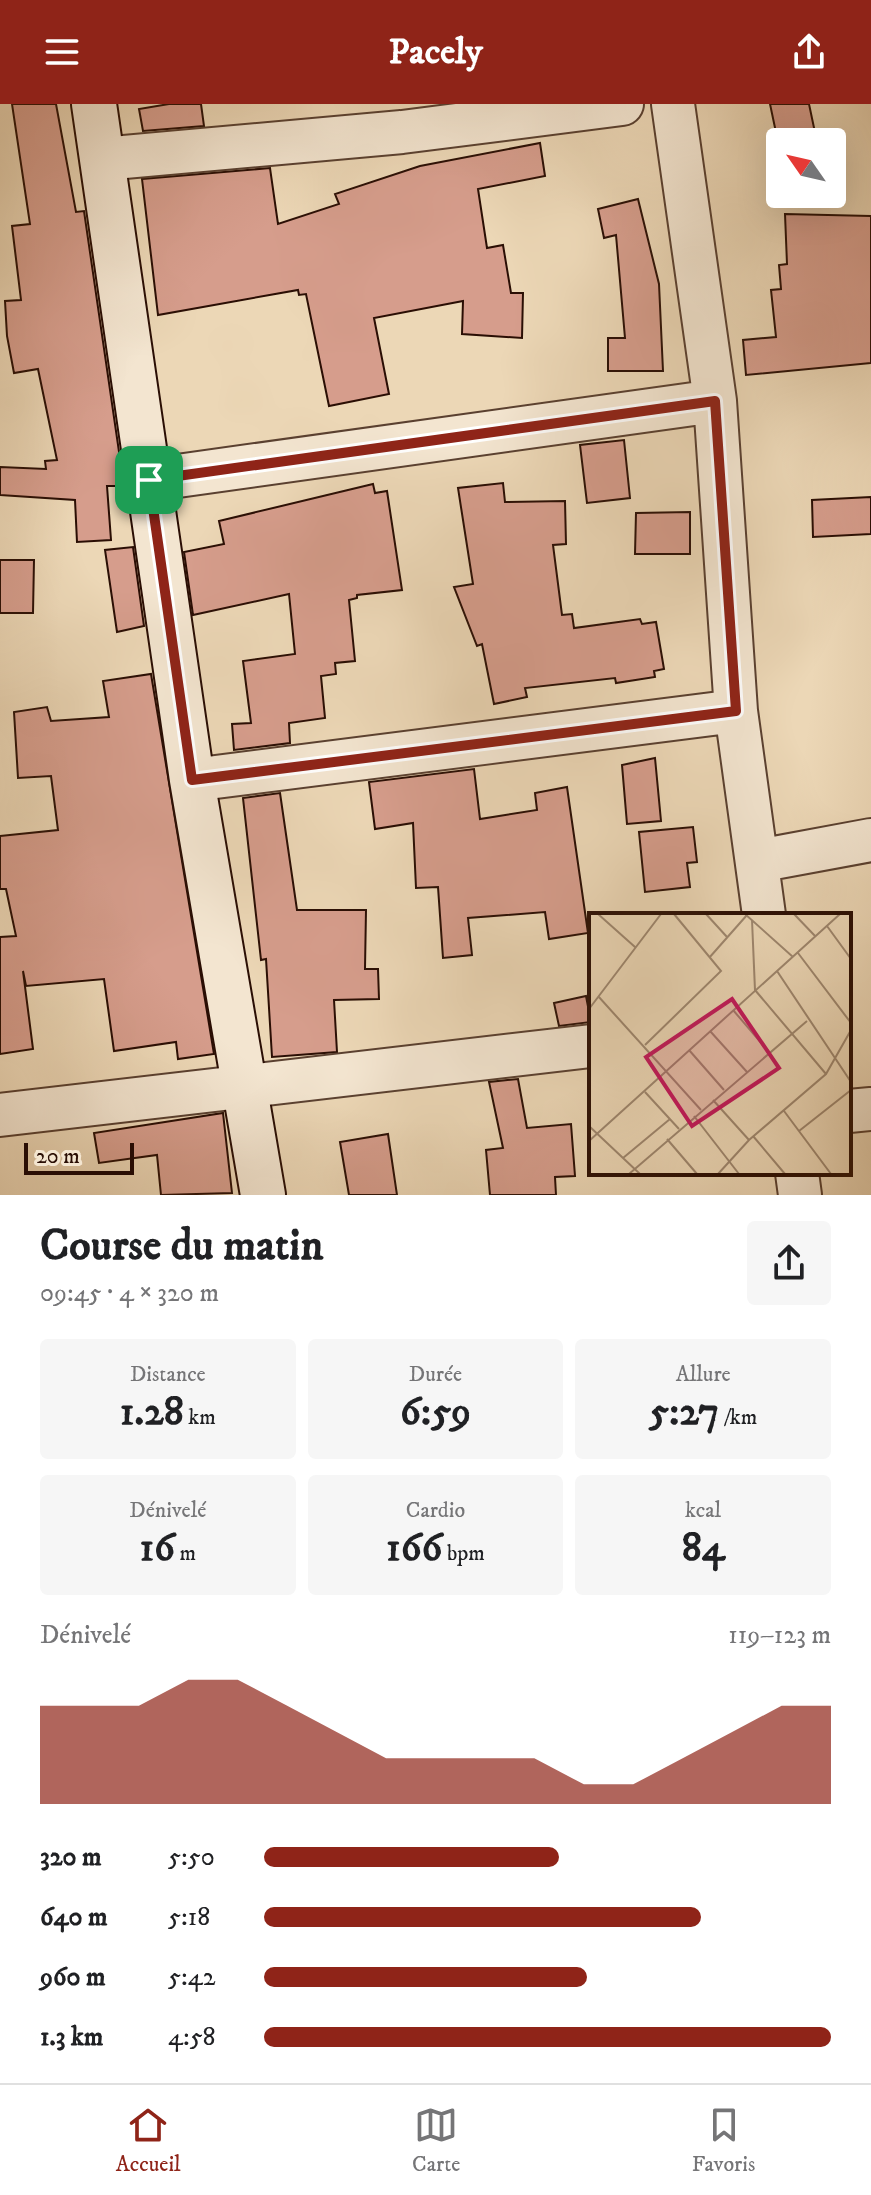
<!DOCTYPE html>
<html lang="fr">
<meta charset="utf-8">
<style>
body{margin:0;font-family:"IM FELL DW Pica",serif;background:#f6f6f6;color:#202124;height:100vh;display:flex;flex-direction:column;font-size:30px;white-space:nowrap}
*{box-sizing:border-box;margin:0}
p{font-size:26px;color:#757577}
.icon{flex:none;width:44px;height:44px;fill:none;stroke:currentColor;stroke-width:2;stroke-linecap:round;stroke-linejoin:round}
.map{position:relative;height:1091px;overflow:hidden}
.panel{display:flex;flex-direction:column;background:#fff;flex:1}
.panel>*{flex:none}
.needle{width:52px;rotate:304deg}
.tools{position:absolute;left:766px;top:24px;display:grid;gap:16px}
.tools a{display:grid;place-items:center;width:80px;height:80px;border-radius:8px;background:#fff;box-shadow:0 8px 32px #0002;font-size:40px}
.scale{position:absolute;left:24px;bottom:20px;width:110px;box-sizing:border-box;padding-left:8px;border:4px solid #2a0e04;border-top:0;font-size:22px;line-height:28px;white-space:nowrap;color:#2a0e04;-webkit-text-stroke:6px #f3e5d0;paint-order:stroke}
.pin{position:absolute;display:grid;place-items:center;width:68px;height:68px;color:#fff;margin:-34px;border-radius:16px;box-shadow:0 4px 12px #0006}
.round{display:grid;place-items:center;flex:none;width:84px;height:84px;border-radius:8px;background:#f6f6f6}
.overview{display:flex;align-items:center;justify-content:space-between;height:136px;padding:0 40px}
h1{font-size:44px;font-weight:700;line-height:60px}
.figures{display:grid;grid-template-columns:repeat(3,1fr);gap:12px;height:136px;padding:8px 40px}
.figures div{display:grid;align-content:center;border-radius:8px;background:#f6f6f6;text-align:center}
.figures b{font-size:40px;font-weight:700}
.figures small{font-size:22px;font-weight:400}
.figures p{font-size:22px}
.chart{height:224px;padding:16px 40px}
.chart p{display:flex;justify-content:space-between}
.chart svg{width:100%;height:144px;margin-top:8px;fill:#8f2418;opacity:.7}
ul{padding:0 40px;list-style:none;font-size:26px}
li{display:grid;grid-template-columns:128px 96px 1fr;align-items:center;height:60px}
li i{height:20px;border-radius:10px;background:#8f2418}
header{display:flex;justify-content:space-between;align-items:center;height:104px;padding:0 40px;background:#8f2418;color:#fff;font-size:36px;font-weight:700}
.dock{display:flex;justify-content:space-around;align-items:center;height:112px;border-top:2px solid #e0e0e0;background:#fff;font-size:22px;color:#757577}
.dock a{display:grid;justify-items:center;gap:4px}
.dock .selected{color:#8f2418}
.map>svg:first-child{display:block}
.building{fill:#d69d8c;stroke:#2a0e04;stroke-width:2}
.lines{fill:none;stroke-linecap:round;stroke-linejoin:round}
.street-casing{stroke:#5a4030;stroke-width:46}
.secondary-casing{stroke:#2a0e04;stroke-width:48}
.street{stroke:#f3e5d0;stroke-width:42}
.secondary{stroke:#f3e5d0;stroke-width:44}
.route-casing{stroke:#fff;stroke-width:16}
.route{stroke:#8f2418;stroke-width:10}
.inset-road{fill:none;stroke:#9e876f;stroke-width:2}
.view{fill:#c2185b;fill-opacity:0.15;stroke:#c2185b;stroke-width:4}
.inset-edge{fill:none;stroke:#2a0e04;stroke-width:4}
</style>
<header><svg class="icon" aria-label="menu" viewBox="0 0 24 24"><path d="M4 6h16M4 12h16M4 18h16"/></svg>Pacely<svg class="icon" aria-label="share" viewBox="0 0 24 24"><path d="M12 15V3M7 8l5-5 5 5M5 13v7h14v-7"/></svg></header>
<div class="map">
<svg width="871" height="1091" viewBox="0 0 871 1091">
<rect width="100%" height="100%" fill="#ecd7b6"/>
<filter id="stains"><feTurbulence type="fractalNoise" baseFrequency=".0025" numOctaves="4"/><feColorMatrix values="0 0 0 0 .2 0 0 0 0 .09 0 0 0 0 .02 0 0 0 .5 -.17"/></filter>
<radialGradient id="worn" r=".72"><stop offset=".6" stop-color="#630" stop-opacity="0"/><stop offset="1" stop-color="#630" stop-opacity=".3"/></radialGradient>
<path class="building" d="M 12,0 L 56,0 L 76,108 L 84,107 L 124,382 L 107,382 L 111,436 L 77,438 L 75,396 L 0,391 L 0,363 L 46,365 L 45,357 L 57,356 L 38,265 L 14,269 L 7,232 L 5,197 L 21,196 L 12,122 L 30,120 Z
M 169,0 L 201,0 L 204,22 L 143,27 L 139,5 Z
M 770,0 L 809,0 L 817,38 L 778,38 Z
M 540,39 L 545,72 L 478,85 L 487,144 L 503,141 L 511,189 L 523,189 L 522,234 L 462,230 L 463,197 L 374,214 L 389,290 L 329,302 L 306,190 L 299,191 L 298,186 L 158,211 L 142,75 L 270,64 L 278,120 L 339,100 L 335,90 L 420,62 Z
M 638,95 L 659,180 L 663,267 L 608,267 L 608,234 L 625,234 L 616,131 L 604,134 L 598,105 Z
M 785,110 L 871,112 L 871,259 L 746,271 L 743,236 L 776,233 L 771,186 L 781,185 L 779,161 L 787,160 Z
M 624,336 L 630,394 L 587,399 L 580,341 Z
M 503,379 L 505,398 L 565,397 L 566,440 L 553,441 L 562,511 L 572,510 L 574,524 L 640,515 L 642,520 L 656,518 L 664,565 L 654,567 L 655,573 L 616,579 L 615,574 L 525,584 L 527,593 L 494,600 L 482,540 L 477,542 L 454,483 L 473,480 L 458,384 Z
M 373,380 L 375,389 L 387,387 L 402,486 L 357,491 L 357,494 L 349,496 L 355,557 L 335,559 L 336,570 L 321,572 L 325,614 L 289,619 L 290,639 L 234,646 L 232,620 L 251,619 L 243,557 L 295,550 L 289,490 L 193,511 L 184,448 L 224,440 L 219,417 Z
M 871,393 L 871,430 L 813,433 L 812,396 Z
M 690,408 L 690,450 L 635,450 L 636,409 Z
M 133,443 L 144,522 L 117,528 L 105,446 Z
M 0,456 L 34,456 L 33,509 L 0,509 Z
M 151,570 L 214,950 L 178,955 L 176,938 L 114,947 L 104,875 L 26,882 L 23,867 L 33,945 L 0,950 L 0,833 L 16,832 L 6,785 L 0,785 L 0,732 L 58,726 L 51,672 L 18,674 L 14,608 L 47,603 L 51,617 L 109,613 L 103,577 Z
M 655,654 L 661,717 L 627,720 L 622,661 Z
M 474,665 L 480,715 L 537,706 L 535,689 L 567,683 L 588,829 L 549,835 L 545,808 L 468,814 L 472,851 L 443,854 L 438,783 L 416,784 L 413,719 L 375,725 L 369,678 Z
M 280,689 L 297,806 L 366,806 L 365,865 L 378,865 L 379,895 L 334,896 L 337,948 L 272,953 L 266,855 L 261,856 L 243,694 Z
M 693,723 L 697,758 L 687,759 L 690,783 L 645,788 L 639,728 Z
M 586,892 L 591,918 L 559,922 L 554,899 Z
M 518,975 L 527,1024 L 571,1020 L 575,1072 L 555,1073 L 556,1091 L 490,1091 L 486,1046 L 503,1044 L 489,978 Z
M 223,1009 L 232,1089 L 161,1091 L 157,1051 L 99,1059 L 94,1029 Z
M 388,1030 L 397,1091 L 349,1091 L 340,1038 Z"/>
<g class="lines">
<defs>
<path id="street" d="M 673,0 L 715,297 L 736,607 L 764,811
M 102,55 L 402,28 L 622,0
M 149,376 L 715,297
M 192,676 L 736,607
M 758,757 L 871,736
M 849,1007 L 871,1005
M 0,1011 L 591,942
M 797,1069 L 800,1091"/>
<path id="secondary" d="M 94,0 L 192,676 L 263,1091"/>
</defs>
<use href="#street" class="street-casing"/>
<use href="#secondary" class="secondary-casing"/>
<use href="#street" class="street"/>
<use href="#secondary" class="secondary"/>
</g>
<g class="lines">
<defs>
<path id="route" d="M 715,297 L 736,607 L 192,676 L 149,376 Z"/>
</defs>
<use href="#route" class="route-casing"/>
<use href="#route" class="route"/>
</g>
<g transform="translate(589 809)">
<rect width="262" height="262" fill="#ecd7b6"/>
<path class="inset-road" d="M 9,1 L 46,34M 117,1 L 138,24M 156,1 L 204,44M 205,1 L 227,24M 163,7 L 166,77 L 237,161M 238,13 L 262,46M 209,40 L 262,110M 120,45 L 158,2M 188,58 L 262,169M 9,83 L 112,197M 0,96 L 72,1M 144,97 L 180,139M 121,118 L 158,159M 56,132 L 132,58 L 85,1M 100,137 L 135,177M 56,179 L 90,216M 124,187 L 160,227M 195,198 L 242,261M 105,203 L 150,261M 0,213 L 51,261M 210,218 L 262,177M 164,223 L 196,261M 78,226 L 108,261M 0,228 L 251,1M 34,245 L 81,206M 40,261 L 218,108M 129,261 L 160,227 L 237,161 L 262,117"/>
<path class="view" d="M 143,86 L 190,155 L 103,213 L 57,144 Z"/>
<rect width="262" height="262" class="inset-edge"/>
</g>
<rect width="100%" height="100%" filter="url(#stains)"/>
<rect width="100%" height="100%" fill="url(#worn)"/>
</svg>
<div class="tools">
<a><svg class="needle" viewBox="-14 -14 28 28"><path d="M0-13l5 13h-10z" fill="#e53935"/><path d="M0 13l5-13h-10z" fill="#757577"/></svg></a>
</div>
<div class="scale">20 m</div>
<div class="pin" style="left:149px;top:376px;background:#1e9e55"><svg class="icon" aria-label="arrive" viewBox="0 0 24 24"><path d="M6 21V4h12l-3 4 3 4H6"/></svg></div>
</div>
<section class="panel">
<div class="overview"><div><h1>Course du matin</h1><p>09:45 · 4 × 320 m</p></div><a class="round"><svg class="icon" aria-label="share" viewBox="0 0 24 24"><path d="M12 15V3M7 8l5-5 5 5M5 13v7h14v-7"/></svg></a></div>
<div class="figures">
<div><p>Distance</p><b>1.28<small> km</small></b></div>
<div><p>Durée</p><b>6:59</b></div>
<div><p>Allure</p><b>5:27<small> /km</small></b></div>
</div>
<div class="figures">
<div><p>Dénivelé</p><b>16<small> m</small></b></div>
<div><p>Cardio</p><b>166<small> bpm</small></b></div>
<div><p>kcal</p><b>84</b></div>
</div>
<div class="chart"><p><span>Dénivelé</span>119–123 m</p>
<svg viewBox="0 0 160 44" preserveAspectRatio="none"><path d="M0 44V14L10 14L20 14L30 6L40 6L50 14L60 22L70 30L80 30L90 30L100 30L110 38L120 38L130 30L140 22L150 14L160 14V44z"/></svg>
</div>
<ul>
<li><b>320 m</b>5:50<i style="width:52%"></i></li>
<li><b>640 m</b>5:18<i style="width:77%"></i></li>
<li><b>960 m</b>5:42<i style="width:57%"></i></li>
<li><b>1.3 km</b>4:58<i style="width:100%"></i></li>
</ul>
</section>
<nav class="dock">
<a class="selected"><svg class="icon" aria-label="home" viewBox="0 0 24 24"><path d="M3 11l9-7 9 7M6 9v11h12V9"/></svg>Accueil</a>
<a><svg class="icon" aria-label="map" viewBox="0 0 24 24"><path d="M3 6l6-2 6 2 6-2v14l-6 2-6-2-6 2zM9 4v14M15 6v14"/></svg>Carte</a>
<a><svg class="icon" aria-label="saved" viewBox="0 0 24 24"><path d="M7 4h10v16l-5-4-5 4z"/></svg>Favoris</a>
</nav>
